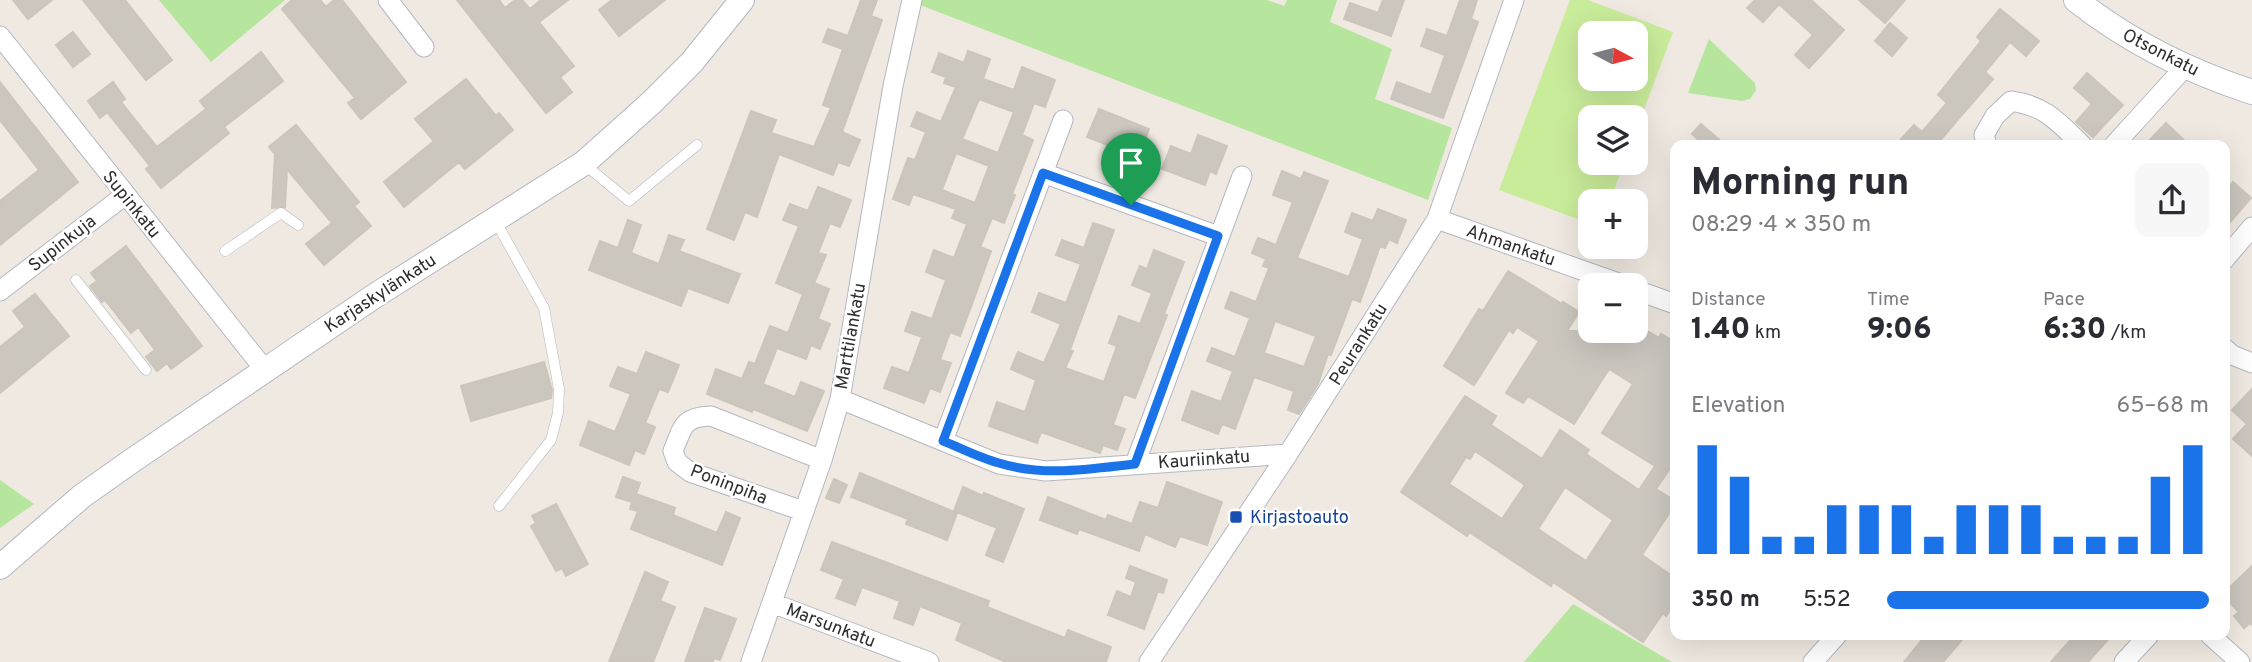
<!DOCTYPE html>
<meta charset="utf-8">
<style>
body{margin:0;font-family:Overpass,sans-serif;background:#f7f7f7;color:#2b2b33;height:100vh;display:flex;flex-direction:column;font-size:26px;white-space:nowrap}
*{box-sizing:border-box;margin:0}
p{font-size:23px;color:#7c7c81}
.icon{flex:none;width:38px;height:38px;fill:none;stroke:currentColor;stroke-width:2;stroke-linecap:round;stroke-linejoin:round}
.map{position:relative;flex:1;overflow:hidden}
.sheet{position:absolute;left:1670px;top:140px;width:560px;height:500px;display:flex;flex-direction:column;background:#fff;border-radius:14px;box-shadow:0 7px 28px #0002}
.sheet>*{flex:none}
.needle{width:46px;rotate:97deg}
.buttons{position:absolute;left:1578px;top:21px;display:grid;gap:14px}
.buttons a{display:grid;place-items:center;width:70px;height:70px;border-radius:14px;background:#fff;box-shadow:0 7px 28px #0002;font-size:35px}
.pin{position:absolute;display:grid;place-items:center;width:60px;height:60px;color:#fff;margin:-72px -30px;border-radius:50% 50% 50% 0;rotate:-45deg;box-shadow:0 0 7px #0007}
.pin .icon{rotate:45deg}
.round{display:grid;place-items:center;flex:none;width:74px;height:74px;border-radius:14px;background:#f7f7f7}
.head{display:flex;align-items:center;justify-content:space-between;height:119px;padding:0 21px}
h1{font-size:38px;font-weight:800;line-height:52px}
.figures{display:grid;grid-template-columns:repeat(3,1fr);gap:10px;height:119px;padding:7px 21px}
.figures div{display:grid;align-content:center}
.figures b{font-size:30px;font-weight:800}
.figures small{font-size:19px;font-weight:400}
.figures p{font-size:19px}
.chart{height:196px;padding:14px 21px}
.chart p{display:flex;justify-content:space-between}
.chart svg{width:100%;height:126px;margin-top:7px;stroke:#1a73e8;stroke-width:6}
ul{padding:0 21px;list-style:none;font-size:23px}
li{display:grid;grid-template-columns:112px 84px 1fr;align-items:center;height:52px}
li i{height:18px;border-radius:9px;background:#1a73e8}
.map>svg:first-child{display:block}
.green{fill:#b6e59e}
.pitch{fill:#c9ec9a;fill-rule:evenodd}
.building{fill:#cbc7bf;stroke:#cbc5ba;stroke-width:2;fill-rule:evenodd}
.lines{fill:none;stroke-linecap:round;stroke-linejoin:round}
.service-casing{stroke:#b4b7c1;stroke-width:11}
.minor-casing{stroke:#b4b7c1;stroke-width:21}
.tertiary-casing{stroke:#b4b7c1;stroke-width:26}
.service{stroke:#fff;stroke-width:10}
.minor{stroke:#fff;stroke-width:19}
.tertiary{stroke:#fff;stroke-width:24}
.route-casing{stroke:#fff;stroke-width:14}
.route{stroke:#1a73e8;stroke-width:9}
.transit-dot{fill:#1a4fb4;stroke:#fff;stroke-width:2.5}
.labels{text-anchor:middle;stroke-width:5;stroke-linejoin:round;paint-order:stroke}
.street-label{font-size:18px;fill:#2e2e2e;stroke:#fff}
.transit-label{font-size:18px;fill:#164399;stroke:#fff;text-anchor:start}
</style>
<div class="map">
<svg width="2252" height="662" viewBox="0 0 2252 662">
<rect width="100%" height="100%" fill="#efe9e1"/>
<path class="green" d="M 159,0 L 285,0 L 211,62 Z
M 922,0 L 1267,0 L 1284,6 L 1287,0 L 1337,0 L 1330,22 L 1392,49 L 1375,99 L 1452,128 L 1428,200 L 920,5 Z
M 1709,39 L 1755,83 L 1756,90 L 1750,99 L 1742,101 L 1688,93 Z
M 0,480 L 34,504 L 0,528 Z
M 1573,604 L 1672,662 L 1524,662 Z"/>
<path class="pitch" d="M 1570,0 L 1588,0 L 1673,32 L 1636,131 L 1636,117 L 1591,117 L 1591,163 L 1624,163 L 1610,201 L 1591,201 L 1591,224 L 1499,190 ZM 1591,33 L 1636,33 L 1636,79 L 1591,79 Z"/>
<path class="building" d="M 13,0 L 52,0 L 28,19 Z
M 83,0 L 125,0 L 172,60 L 146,80 Z
M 292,0 L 320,0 L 326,7 L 334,0 L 342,0 L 406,82 L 361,119 L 348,103 L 355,98 L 282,9 Z
M 457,0 L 499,0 L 505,8 L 515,0 L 522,0 L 530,9 L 541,0 L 568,0 L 539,22 L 574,66 L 560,77 L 572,92 L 546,113 Z
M 612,0 L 665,0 L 619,36 L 599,10 Z
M 861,0 L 877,0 L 871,16 L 882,20 L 842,132 L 860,140 L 849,166 L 838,162 L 833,175 L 779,154 L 757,217 L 745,212 L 734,240 L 707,229 L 751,111 L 776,120 L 771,133 L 814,147 L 831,108 L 823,105 L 843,49 L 823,42 L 828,29 L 848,36 Z
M 1383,0 L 1404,0 L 1391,36 L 1344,19 L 1350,3 L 1378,13 Z
M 1460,0 L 1477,0 L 1471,19 L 1478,22 L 1443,118 L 1391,99 L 1397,82 L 1431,95 L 1445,55 L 1421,46 L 1427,29 L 1447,36 Z
M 1755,0 L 1811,0 L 1844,30 L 1809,68 L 1795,55 L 1813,35 L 1779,4 L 1763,22 L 1747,8 Z
M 1859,0 L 1905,0 L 1885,23 Z
M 2000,9 L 2039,41 L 2026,56 L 2010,42 L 1985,72 L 1993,79 L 1936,145 L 1896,145 L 1914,125 L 1922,132 L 1947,103 L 1938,95 L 1981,41 L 1977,37 Z
M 1890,23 L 1907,38 L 1892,56 L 1875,41 Z
M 73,32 L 90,54 L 73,67 L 56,45 Z
M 968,51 L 990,59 L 983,79 L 1014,90 L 1022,67 L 1055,80 L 1045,107 L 1034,103 L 1022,135 L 1033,140 L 1012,194 L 1015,195 L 1004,223 L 992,218 L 980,247 L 991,251 L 971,307 L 960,336 L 950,332 L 940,360 L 951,363 L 940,392 L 930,388 L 924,403 L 884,388 L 892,367 L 909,373 L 922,337 L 905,331 L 912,312 L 932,319 L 946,280 L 926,272 L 934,250 L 954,258 L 967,224 L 952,218 L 956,209 L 913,194 L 909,205 L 893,199 L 908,158 L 915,160 L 926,132 L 911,126 L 917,112 L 941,122 L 956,87 L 944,83 L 946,77 L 932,72 L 939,53 L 964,63 ZM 979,99 L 1014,112 L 998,153 L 962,139 ZM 956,153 L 989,166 L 975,203 L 942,190 Z
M 261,52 L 283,81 L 224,127 L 229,133 L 161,188 L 146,169 L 150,166 L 107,112 L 100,118 L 88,101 L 113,82 L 125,99 L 121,102 L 157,147 L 206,109 L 200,101 Z
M 2087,73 L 2123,105 L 2093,137 L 2076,122 L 2092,104 L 2074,88 Z
M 466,79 L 496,116 L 499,113 L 513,130 L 465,169 L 459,162 L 404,207 L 384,182 L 434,141 L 415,119 Z
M 0,82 L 78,182 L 0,245 L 0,201 L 39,170 L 0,120 Z
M 1099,109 L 1149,129 L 1138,157 L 1087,137 Z
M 2166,123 L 2189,145 L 2145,145 Z
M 1701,124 L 1725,145 L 1704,145 L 1692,134 Z
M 296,125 L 359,202 L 354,206 L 371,226 L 324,265 L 306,244 L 332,223 L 287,169 L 285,207 L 272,208 L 275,154 L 269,147 Z
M 1198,135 L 1227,146 L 1216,174 L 1210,171 L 1205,185 L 1162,169 L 1171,146 L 1191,154 Z
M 1282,171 L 1301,179 L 1304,172 L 1328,181 L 1297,258 L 1349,277 L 1363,239 L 1345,232 L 1352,213 L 1373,221 L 1378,209 L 1406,220 L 1397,243 L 1389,239 L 1385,248 L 1380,246 L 1360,302 L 1352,299 L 1331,355 L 1328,354 L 1318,384 L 1299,414 L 1288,410 L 1294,391 L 1254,377 L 1235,429 L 1222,424 L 1218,434 L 1182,420 L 1192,391 L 1221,402 L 1233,371 L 1207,361 L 1212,348 L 1235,357 L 1250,318 L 1225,308 L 1231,292 L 1256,302 L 1269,268 L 1263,266 L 1266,259 L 1252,253 L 1258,238 L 1276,245 L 1293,202 L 1273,195 ZM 1275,321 L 1316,336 L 1304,367 L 1264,353 Z
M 2233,182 L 2251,198 L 2224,229 L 2224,193 Z
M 818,187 L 851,200 L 840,227 L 830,223 L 818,253 L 826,255 L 814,283 L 829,289 L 818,319 L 830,324 L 820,349 L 811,345 L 806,359 L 777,348 L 763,384 L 795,397 L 801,382 L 824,391 L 807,431 L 753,409 L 752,412 L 707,394 L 716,369 L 742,379 L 749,362 L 755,364 L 770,326 L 788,333 L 803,294 L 776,283 L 799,226 L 783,220 L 790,204 L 808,211 Z
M 628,220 L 641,225 L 631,253 L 659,264 L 669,235 L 684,240 L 679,251 L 740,274 L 728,303 L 688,288 L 681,306 L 589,270 L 600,241 L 618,248 Z
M 1093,223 L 1114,230 L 1070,350 L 1073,351 L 1065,368 L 1104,382 L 1117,346 L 1109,343 L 1119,316 L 1140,324 L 1152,293 L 1132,285 L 1140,266 L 1147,269 L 1154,250 L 1184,262 L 1164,314 L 1167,315 L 1135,398 L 1124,394 L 1113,425 L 1125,429 L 1117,450 L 1103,445 L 1100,453 L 1041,432 L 1037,443 L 989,426 L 997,402 L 1025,412 L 1036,380 L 1011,369 L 1018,352 L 1044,363 L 1061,324 L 1032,312 L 1039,293 L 1066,303 L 1081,264 L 1056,255 L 1062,240 L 1084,248 Z
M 126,246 L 202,346 L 171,369 L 167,363 L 157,371 L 146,357 L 155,350 L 138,327 L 131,333 L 105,300 L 102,302 L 90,286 L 97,281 L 91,273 Z
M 1508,271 L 1562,304 L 1563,302 L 1579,312 L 1567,331 L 1636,331 L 1636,324 L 1659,338 L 1661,334 L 1675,342 L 1675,461 L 1656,489 L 1675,501 L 1675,504 L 1642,555 L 1675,578 L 1675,603 L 1666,616 L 1663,613 L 1643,642 L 1553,582 L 1551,586 L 1469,532 L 1467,536 L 1401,492 L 1465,396 L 1496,416 L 1491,425 L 1542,459 L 1560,430 L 1589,450 L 1586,454 L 1639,490 L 1655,466 L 1602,433 L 1633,384 L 1609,369 L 1574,424 L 1528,396 L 1523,403 L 1506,393 L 1539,341 L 1517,327 L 1513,333 L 1509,330 L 1474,385 L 1444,366 L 1479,309 L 1483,311 ZM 1475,451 L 1525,485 L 1502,519 L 1449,484 L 1466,457 L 1470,459 ZM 1565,487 L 1613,520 L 1586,561 L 1538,529 Z
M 35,294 L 69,336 L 0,393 L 0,347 L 25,327 L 13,311 Z
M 646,352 L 679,365 L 668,392 L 659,389 L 645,423 L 655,427 L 644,454 L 635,450 L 629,465 L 580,445 L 589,421 L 615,432 L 631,394 L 610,386 L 618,367 L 637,374 Z
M 544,362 L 552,390 L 551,398 L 471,421 L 461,386 Z
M 2252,389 L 2252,456 L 2233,439 L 2247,424 L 2232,410 Z
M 860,473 L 957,513 L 947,540 L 906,524 L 908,519 L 851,497 Z
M 623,477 L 640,483 L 636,494 L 675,508 L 673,515 L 717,533 L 726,512 L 740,518 L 722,565 L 631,529 L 638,511 L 630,509 L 632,502 L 616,497 Z
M 834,479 L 847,485 L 839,503 L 826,498 Z
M 1167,482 L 1222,502 L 1207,545 L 1180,536 L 1175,547 L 1145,534 L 1139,551 L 1079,529 L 1077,534 L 1040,520 L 1048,497 L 1106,520 L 1108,515 L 1132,524 L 1140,502 L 1158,508 Z
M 963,487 L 983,496 L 984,493 L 1024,509 L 1003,562 L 986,555 L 997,528 L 954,511 Z
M 556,504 L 588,564 L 566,576 L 562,568 L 556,571 L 531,526 L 536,523 L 532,516 Z
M 832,542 L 989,601 L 987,607 L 1065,638 L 1068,630 L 1111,647 L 1106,662 L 1006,662 L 956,640 L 962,623 L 920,606 L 913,625 L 894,618 L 900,601 L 862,587 L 855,605 L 836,598 L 844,579 L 821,570 Z
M 1130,566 L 1167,580 L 1163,593 L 1158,591 L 1144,629 L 1108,615 L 1117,591 L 1131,597 L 1136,582 L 1126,578 Z
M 2252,566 L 2252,625 L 2250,623 L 2244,628 L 2234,616 L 2239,612 L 2224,597 L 2224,593 Z
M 645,572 L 668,582 L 660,601 L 675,607 L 653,662 L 609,662 Z
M 705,608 L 736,619 L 720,660 L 714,658 L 713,662 L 685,662 Z
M 1926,635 L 1966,635 L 1943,662 L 1904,662 Z
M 2075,635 L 2112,635 L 2088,662 L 2051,662 Z"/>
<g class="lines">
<defs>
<path id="service" d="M 584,164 L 629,201 L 697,145
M 495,220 L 544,308 L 559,389 L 558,413 L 551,440 L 499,506
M 225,251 L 281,213 L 298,225
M 76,280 L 146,370"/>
<path id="minor" d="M 388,0 L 424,47
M 0,36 L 265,370
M 1987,145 L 1984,135 L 1995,116 L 2011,101 C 2046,106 2058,122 2082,145
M 2114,145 L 2184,68
M 1043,173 L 1218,236
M 1437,219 L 1624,285
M 2224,260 L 2252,227
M 1636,290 L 1675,304
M 0,291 L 125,195
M 2224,348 L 2232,355 L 2252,363
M 840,399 L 999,464 L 1046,471 L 1288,454
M 943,441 L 1063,120
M 1135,464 L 1242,176
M 803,511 L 690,472 L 677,462 L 673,451 C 683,427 682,417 711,416 L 822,460
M 772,603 L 929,662
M 2210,635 L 2240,662
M 751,662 L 822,460 L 840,399 L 893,86 L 912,0
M 1149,662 L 1288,454 L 1437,219 L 1514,0
M 1813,662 L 1837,635
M 2124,662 L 2149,635"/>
<path id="tertiary" d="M 2076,0 C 2129,42 2188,71 2252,92
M 0,567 L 82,496 L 133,460 L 376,295 L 584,163 L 651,103 L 692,62 L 742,0"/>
</defs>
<use href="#service" class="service-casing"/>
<use href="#minor" class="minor-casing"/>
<use href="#tertiary" class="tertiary-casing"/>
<use href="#service" class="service"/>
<use href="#minor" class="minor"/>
<use href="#tertiary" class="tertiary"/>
</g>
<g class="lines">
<defs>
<path id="route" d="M 1043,173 L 1218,236 L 1135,464 C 1090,469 1043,477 999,463 C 980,458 961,448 943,441 Z"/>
</defs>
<use href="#route" class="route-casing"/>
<use href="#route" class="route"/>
</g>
<rect class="transit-dot" x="1229" y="510" width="14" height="14" rx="3.5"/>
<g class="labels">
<g class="street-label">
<text transform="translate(2161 52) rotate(27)" y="6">Otsonkatu</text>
<text transform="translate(132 204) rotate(51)" y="6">Supinkatu</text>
<text transform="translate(62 243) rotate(-38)" y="6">Supinkuja</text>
<text transform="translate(1511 245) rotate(19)" y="6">Ahmankatu</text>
<text transform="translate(380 293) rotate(-33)" y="6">Karjaskylänkatu</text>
<text transform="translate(850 336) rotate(-80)" y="6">Marttilankatu</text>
<text transform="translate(1358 344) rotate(-58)" y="6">Peurankatu</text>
<text transform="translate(1204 459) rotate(-4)" y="6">Kauriinkatu</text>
<text transform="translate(729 484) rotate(21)" y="6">Poninpiha</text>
<text transform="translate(831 625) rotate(21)" y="6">Marsunkatu</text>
</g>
<g class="transit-label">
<text x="1250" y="523">Kirjastoauto</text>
</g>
</g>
</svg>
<div class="buttons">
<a><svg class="needle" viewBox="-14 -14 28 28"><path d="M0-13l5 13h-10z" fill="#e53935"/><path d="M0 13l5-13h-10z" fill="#7c7c81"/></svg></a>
<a><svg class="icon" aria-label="layers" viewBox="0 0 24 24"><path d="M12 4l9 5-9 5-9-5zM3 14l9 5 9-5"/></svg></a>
<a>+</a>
<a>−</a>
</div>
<div class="pin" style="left:1131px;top:205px;background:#1e9e55"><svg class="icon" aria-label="arrive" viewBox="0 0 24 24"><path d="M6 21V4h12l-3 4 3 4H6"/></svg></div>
<section class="sheet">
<div class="head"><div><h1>Morning run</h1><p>08:29 · 4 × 350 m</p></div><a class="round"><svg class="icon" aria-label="share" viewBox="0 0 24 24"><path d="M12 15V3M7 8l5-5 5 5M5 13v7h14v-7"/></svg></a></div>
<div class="figures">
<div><p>Distance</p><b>1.40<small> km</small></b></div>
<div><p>Time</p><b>9:06</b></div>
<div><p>Pace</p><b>6:30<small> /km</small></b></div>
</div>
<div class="chart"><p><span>Elevation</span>65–68 m</p>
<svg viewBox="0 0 160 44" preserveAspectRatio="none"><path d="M5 44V6M15 44V17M25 44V38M35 44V38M45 44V27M55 44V27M65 44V27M75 44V38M85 44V27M95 44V27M105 44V27M115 44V38M125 44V38M135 44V38M145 44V17M155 44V6"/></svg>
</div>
<ul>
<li><b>350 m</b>5:52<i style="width:100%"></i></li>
</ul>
</section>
</div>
